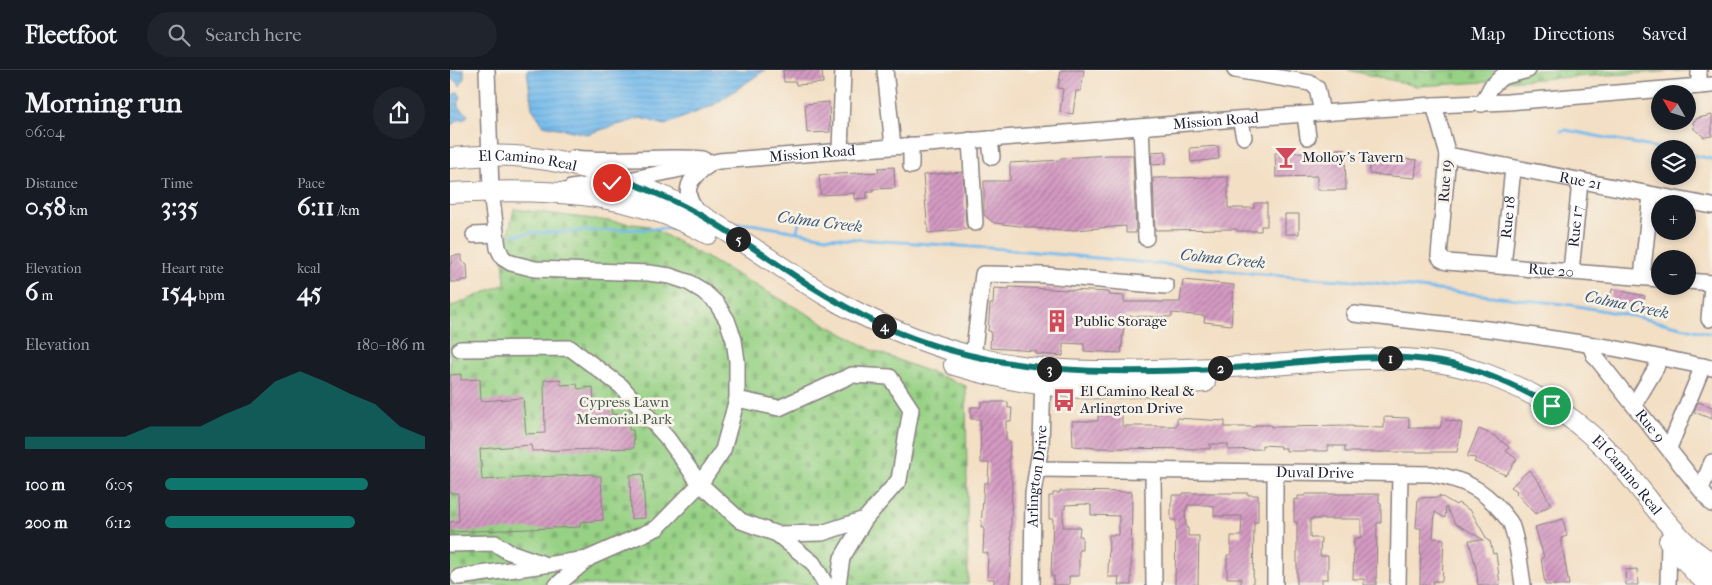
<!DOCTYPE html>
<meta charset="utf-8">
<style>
body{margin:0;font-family:"IM FELL French Canon",serif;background:#20242c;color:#f1f3f6;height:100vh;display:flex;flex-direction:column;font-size:19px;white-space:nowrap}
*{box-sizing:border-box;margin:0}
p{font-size:16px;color:#9ea1a6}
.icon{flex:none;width:28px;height:28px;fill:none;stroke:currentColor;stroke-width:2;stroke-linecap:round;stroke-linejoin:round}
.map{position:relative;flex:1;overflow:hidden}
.panel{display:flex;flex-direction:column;background:#171b24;width:450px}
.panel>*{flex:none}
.needle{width:32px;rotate:309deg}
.tools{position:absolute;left:1201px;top:15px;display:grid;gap:10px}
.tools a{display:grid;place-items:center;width:45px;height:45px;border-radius:50%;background:#171b24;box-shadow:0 2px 8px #0003;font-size:25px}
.pin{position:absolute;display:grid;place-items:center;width:42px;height:42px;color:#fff;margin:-21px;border:2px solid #fff;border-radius:50%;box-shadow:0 1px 5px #0007}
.km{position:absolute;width:25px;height:25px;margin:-12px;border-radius:50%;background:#222;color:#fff;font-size:14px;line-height:25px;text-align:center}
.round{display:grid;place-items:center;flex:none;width:52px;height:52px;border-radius:26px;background:#20242c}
.overview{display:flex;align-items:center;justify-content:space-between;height:85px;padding:0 25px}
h1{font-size:28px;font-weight:700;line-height:38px}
.stats{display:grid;grid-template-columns:repeat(3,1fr);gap:8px;height:85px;padding:5px 25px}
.stats div{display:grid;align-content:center}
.stats b{font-size:25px;font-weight:700}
.stats small{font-size:14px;font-weight:400}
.stats p{font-size:14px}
.chart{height:140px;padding:10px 25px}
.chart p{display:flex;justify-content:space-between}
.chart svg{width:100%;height:90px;margin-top:5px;fill:#0f766e;opacity:.7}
ul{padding:0 25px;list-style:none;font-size:16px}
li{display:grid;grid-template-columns:80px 60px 1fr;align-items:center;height:38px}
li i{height:12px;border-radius:6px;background:#0f766e}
header{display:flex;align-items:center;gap:30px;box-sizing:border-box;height:70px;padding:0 25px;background:#171b24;border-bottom:1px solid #363941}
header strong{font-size:24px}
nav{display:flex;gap:28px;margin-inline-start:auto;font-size:18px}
.search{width:350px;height:45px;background:#20242c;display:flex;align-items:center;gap:12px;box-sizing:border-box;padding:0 18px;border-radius:28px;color:#9ea1a6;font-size:19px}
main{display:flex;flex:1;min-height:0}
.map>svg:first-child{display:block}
.cemetery{fill:url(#cemetery-stones);stroke:#5c7a60}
.water{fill:url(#water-rules);stroke:#4c6e94}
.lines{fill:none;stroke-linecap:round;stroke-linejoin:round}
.stream{stroke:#75bbec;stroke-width:3}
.building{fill:url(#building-hatch)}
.minor-casing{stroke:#8a8080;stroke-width:18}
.major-casing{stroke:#8a8080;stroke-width:22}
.minor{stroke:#fff;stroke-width:15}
.major{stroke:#fff;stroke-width:20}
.route-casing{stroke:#fff;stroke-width:10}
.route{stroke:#0f766e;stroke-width:6}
.labels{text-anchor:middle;stroke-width:5;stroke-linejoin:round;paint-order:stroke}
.street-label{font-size:15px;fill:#22223b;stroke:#f7f3e8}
.poi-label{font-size:15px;fill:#22223b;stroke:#f7f3e8;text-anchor:start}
.park-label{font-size:15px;fill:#455751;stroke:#f7f3e8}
.water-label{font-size:16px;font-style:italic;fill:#3f5879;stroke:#f7f3e8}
</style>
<header>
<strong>Fleetfoot</strong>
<div class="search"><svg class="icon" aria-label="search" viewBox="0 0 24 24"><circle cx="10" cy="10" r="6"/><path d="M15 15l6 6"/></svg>Search here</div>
<nav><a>Map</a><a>Directions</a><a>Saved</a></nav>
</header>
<main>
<section class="panel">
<div class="overview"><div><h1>Morning run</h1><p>06:04</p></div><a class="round"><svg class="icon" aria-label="share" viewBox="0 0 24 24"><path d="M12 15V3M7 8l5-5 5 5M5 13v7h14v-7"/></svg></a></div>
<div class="stats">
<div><p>Distance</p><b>0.58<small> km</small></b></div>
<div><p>Time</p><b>3:35</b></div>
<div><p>Pace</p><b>6:11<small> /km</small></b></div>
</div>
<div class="stats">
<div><p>Elevation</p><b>6<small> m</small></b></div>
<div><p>Heart rate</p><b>154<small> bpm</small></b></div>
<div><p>kcal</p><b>45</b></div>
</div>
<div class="chart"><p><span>Elevation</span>180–186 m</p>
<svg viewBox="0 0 160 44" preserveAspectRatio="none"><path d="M0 44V38L10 38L20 38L30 38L40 38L50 33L60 33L70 33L80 27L90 22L100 11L110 6L120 11L130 17L140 22L150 33L160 38V44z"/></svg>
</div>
<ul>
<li><b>100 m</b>6:05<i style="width:78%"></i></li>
<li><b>200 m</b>6:12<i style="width:73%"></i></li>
</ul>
</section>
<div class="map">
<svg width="1262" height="515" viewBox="0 0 1262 515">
<defs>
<pattern id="cemetery-stones" width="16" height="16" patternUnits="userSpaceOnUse" patternTransform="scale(1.25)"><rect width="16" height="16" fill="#97d185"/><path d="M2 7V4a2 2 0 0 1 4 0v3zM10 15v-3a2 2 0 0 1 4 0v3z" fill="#82b374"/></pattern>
<pattern id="water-rules" width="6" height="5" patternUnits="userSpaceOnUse" patternTransform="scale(1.25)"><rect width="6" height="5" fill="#75bbec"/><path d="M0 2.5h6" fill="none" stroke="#65a0cb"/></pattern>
<pattern id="building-hatch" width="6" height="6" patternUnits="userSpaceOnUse" patternTransform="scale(1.25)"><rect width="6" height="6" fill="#d49ac2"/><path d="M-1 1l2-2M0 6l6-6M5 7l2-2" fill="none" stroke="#ac7d9f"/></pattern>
</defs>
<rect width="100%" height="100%" fill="#f7f3e8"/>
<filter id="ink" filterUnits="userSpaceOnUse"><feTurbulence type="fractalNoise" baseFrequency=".02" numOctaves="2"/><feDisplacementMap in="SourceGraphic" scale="10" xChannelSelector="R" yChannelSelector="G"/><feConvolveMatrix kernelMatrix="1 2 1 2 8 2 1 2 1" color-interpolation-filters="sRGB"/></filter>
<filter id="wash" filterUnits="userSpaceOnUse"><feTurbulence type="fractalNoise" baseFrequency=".0096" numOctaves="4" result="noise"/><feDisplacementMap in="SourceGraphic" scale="20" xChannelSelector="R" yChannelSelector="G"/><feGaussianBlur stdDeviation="1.12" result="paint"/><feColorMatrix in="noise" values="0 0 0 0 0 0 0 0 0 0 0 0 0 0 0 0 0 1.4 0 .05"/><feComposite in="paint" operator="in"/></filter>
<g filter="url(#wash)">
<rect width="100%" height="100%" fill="#f3dfc4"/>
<path class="cemetery" d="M 898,0 L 1246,0 L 966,16 Z
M 64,139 L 199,156 L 422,280 L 516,316 L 518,515 L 0,515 L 0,237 L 55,214 L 53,188 Z"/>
<path class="water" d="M 0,0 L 14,0 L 14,8 L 10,16 L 4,10 L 0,9 Z
M 77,0 L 315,0 L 262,36 L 215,55 L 191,48 L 137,64 L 93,55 L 82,38 Z
M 8,22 L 11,27 L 8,33 L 8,37 L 18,45 L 15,49 L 8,50 L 0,56 L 0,29 L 1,26 Z"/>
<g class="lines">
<path class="stream" d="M 1111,61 L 1116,60 L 1212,79
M 1238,84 L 1262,89
M 280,154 L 301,154 L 376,167 L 554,179 L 832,206 L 907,211 L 1122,235 L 1183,246 L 1262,264
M 347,161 L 350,149
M 64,165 L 79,163 L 225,158"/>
</g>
<g id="blocks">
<path class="building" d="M 333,0 L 372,0 L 373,13 L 346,15 L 346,12 L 334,12 Z
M 611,0 L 634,0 L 631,21 L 626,21 L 623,44 L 610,42 L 613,19 L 608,18 Z
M 379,32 L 380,62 L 357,63 L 355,34 Z
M 1262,45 L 1262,66 L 1254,67 L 1244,59 L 1243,52 L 1248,48 Z
M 768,76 L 769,89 L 741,92 L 740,78 Z
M 886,79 L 895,79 L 896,120 L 867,120 L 867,106 L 826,107 L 825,83 L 854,82 L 854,86 L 887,86 Z
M 716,81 L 716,94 L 702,95 L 701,82 Z
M 659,85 L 683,85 L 686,163 L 676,163 L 676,156 L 611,161 L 544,153 L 534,145 L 534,111 L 560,111 L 560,93 L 611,90 L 611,88 Z
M 920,86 L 967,90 L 965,108 L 919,104 Z
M 444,97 L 445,118 L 423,119 L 423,122 L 417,122 L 417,128 L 404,129 L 404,123 L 371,125 L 369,105 L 429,102 L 428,98 Z
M 513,102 L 516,154 L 518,159 L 478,163 L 473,105 Z
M 778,107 L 778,138 L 804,138 L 804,133 L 817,133 L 817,156 L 811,156 L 811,161 L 787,161 L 786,159 L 705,160 L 703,108 Z
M 835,144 L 849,144 L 849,164 L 835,164 Z
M 11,185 L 11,191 L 17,195 L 18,210 L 11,210 L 11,212 L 0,212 L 0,193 L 2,193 L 2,186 Z
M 733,210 L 784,215 L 781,255 L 754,252 L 755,246 L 722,243 L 722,247 L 675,246 L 671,283 L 634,281 L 634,274 L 613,273 L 613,286 L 586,284 L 586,281 L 540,278 L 541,261 L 538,261 L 540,234 L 543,234 L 544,218 L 559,219 L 559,217 L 659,222 L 659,225 L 674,226 L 674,232 L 730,232 Z
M 1162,219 L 1195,226 L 1192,238 L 1160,231 Z
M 11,304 L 11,310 L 30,309 L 31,331 L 73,328 L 76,364 L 95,363 L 94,310 L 110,309 L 111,315 L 127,314 L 128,319 L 143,317 L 144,332 L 161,331 L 162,345 L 178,344 L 179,360 L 183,360 L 184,378 L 82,381 L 81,375 L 30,379 L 32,410 L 143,404 L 143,406 L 151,406 L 153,450 L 130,452 L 130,457 L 0,462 L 0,452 L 9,451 L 8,423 L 0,423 L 0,305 Z
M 531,332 L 558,332 L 558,338 L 562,338 L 561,351 L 556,351 L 556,371 L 560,371 L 559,395 L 562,413 L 561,448 L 561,469 L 562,469 L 560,515 L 544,515 L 544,509 L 537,509 L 538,483 L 533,483 L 534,458 L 531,458 L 534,413 L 538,413 L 539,393 L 531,393 L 530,349 L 521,349 L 521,337 L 531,337 Z
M 1248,332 L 1262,337 L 1262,349 L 1244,342 Z
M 672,335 L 672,356 L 727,356 L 727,348 L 775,351 L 775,357 L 806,357 L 806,355 L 821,355 L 821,357 L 903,356 L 903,357 L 934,358 L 934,347 L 959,348 L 959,358 L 990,358 L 992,349 L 1012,353 L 1007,382 L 895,382 L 895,376 L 878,376 L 878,381 L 836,381 L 836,378 L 830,378 L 830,376 L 812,375 L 812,379 L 778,380 L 778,374 L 760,374 L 760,379 L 648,378 L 623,376 L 622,351 L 648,351 L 648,336 Z
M 1029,359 L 1045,366 L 1059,377 L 1056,381 L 1067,389 L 1056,405 L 1024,392 L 1026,388 L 1017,387 Z
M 1079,400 L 1089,412 L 1101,435 L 1085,444 L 1066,423 L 1067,421 L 1061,417 Z
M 193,404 L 195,448 L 181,449 L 180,405 Z
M 610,421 L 682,422 L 681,515 L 668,515 L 669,507 L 658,507 L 659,465 L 669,465 L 669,446 L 641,445 L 641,435 L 634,434 L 615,435 L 615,439 L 613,439 L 613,457 L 630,457 L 629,466 L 632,466 L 632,480 L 629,480 L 629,506 L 619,506 L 619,515 L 603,515 L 604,506 L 601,506 L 603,449 L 599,449 L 599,426 L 603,426 L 603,423 L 610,423 Z
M 733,423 L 798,423 L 798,425 L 808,425 L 808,452 L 804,452 L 803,515 L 791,515 L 791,508 L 777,508 L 777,485 L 781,485 L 781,466 L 791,466 L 792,446 L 764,446 L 764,436 L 757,435 L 737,435 L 737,440 L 735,440 L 736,458 L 738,458 L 738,466 L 749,466 L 748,515 L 725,515 L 726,450 L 721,450 L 721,432 L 722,432 L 722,425 L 733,425 Z
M 855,424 L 929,424 L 929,433 L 931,433 L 931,453 L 927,453 L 926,515 L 914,515 L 914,509 L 903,509 L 904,468 L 911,468 L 911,449 L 860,449 L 860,468 L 871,468 L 870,486 L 878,486 L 878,509 L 872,509 L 872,515 L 847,515 L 847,452 L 844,452 L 844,429 L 848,430 L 848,426 L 855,426 Z
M 989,425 L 1006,435 L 1008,433 L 1021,441 L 1038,471 L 1040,471 L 1043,484 L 1046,483 L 1050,515 L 1028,515 L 1026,498 L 1019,470 L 1034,470 L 1005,453 L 996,437 L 995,448 L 985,442 L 983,468 L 994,469 L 992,511 L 983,511 L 983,515 L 970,515 L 971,458 L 966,458 L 968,428 L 990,427 Z
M 1113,449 L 1117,466 L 1111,468 L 1119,515 L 1095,515 L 1091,488 L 1094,487 L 1085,457 Z
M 1187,499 L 1188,515 L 1176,515 L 1175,500 Z"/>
</g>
</g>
<g filter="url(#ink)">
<use href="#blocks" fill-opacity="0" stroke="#8a8080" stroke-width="1"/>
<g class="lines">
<defs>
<g id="minor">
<path d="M 37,0 L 41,121 L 48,178 L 53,188 L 61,193 L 85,199 L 199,203 L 220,206 L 238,212 L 253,221 L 267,234 L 277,250 L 284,270 L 287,291 L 287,329 L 273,380 L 250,414 L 207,458 L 139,488 L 107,515"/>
<path d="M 435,0 L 443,76"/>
<path d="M 785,0 L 860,13 L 867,18 L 872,43"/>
<path d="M 1249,0 L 1249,16"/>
<path d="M 1052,7 L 1078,0"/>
<path d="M 1032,34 L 1041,17 L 1059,0"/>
<path id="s1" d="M 984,35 L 998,85 L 989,186 L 991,189 L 997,192 L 1210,209"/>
<path d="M 855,45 L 858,67"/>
<path d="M 790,49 L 794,67"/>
<path d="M 691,57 L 696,168"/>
<path d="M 540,69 L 542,87"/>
<path d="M 520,70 L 525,153"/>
<path d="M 461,75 L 461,96"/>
<path d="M 390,81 L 393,0"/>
<path id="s2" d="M 998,85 L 1262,136"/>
<path d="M 124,88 C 167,93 210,85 253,89"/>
<path id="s3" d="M 121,118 L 174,111 L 269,91 L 787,49 L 984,35 L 1058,32 L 1262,15"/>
<path d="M 250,145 C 231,124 236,109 259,95"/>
<path d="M 24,165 L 45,164"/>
<path id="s4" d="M 1053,196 L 1063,98"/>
<path id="s5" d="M 1121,201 L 1130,112"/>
<path d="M 1192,207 L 1201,125"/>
<path d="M 1238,211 L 1262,213"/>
<path d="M 904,244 L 1046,260 L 1163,278 L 1262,298"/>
<path d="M 1259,249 L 1262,217"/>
<path id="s6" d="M 1140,275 L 1144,285 L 1262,434"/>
<path d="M 10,279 L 120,278 L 171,316 L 218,369 L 250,414 L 291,451 L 327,464 L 363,493 L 376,515"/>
<path d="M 523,287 L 533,204 L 594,205 L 716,216"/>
<path d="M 287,329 L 329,338 L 402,305 L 440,307 L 461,339 L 449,410 L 415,449 L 372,463 L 327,464"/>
<path d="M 1184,335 L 1206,298 L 1209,288"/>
<path d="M 1219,378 L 1253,296"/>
<path id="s7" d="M 587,399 L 982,404 C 1012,409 1032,418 1052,442 C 1055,446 1059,450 1061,454 C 1068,473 1070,495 1073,515"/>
<path d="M 703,401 L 704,515"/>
<path d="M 825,403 L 825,515"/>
<path d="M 1251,419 L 1262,392"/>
<path d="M 0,474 L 45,473 L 57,481 L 91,493"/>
<path d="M 9,507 L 138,489"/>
<path d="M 388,515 L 392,488 L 415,449"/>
<path id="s8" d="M 582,515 L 583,423 L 591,375 L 593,305"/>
<path d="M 948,515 L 950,404"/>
<path d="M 1218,515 L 1219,470"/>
</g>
<g id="major">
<path id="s9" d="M 0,88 C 25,86 51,84 76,87 C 128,93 182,110 229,134 C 281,160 327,196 377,226 C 423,253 472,273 524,287 C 583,302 644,302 704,300 C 748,299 792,297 836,294 C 904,289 971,281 1036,304 C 1080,320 1121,344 1154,377 C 1185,408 1208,447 1240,477 C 1247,483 1255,488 1262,494"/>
<path d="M 0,123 C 89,118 179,120 258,164"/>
<path d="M 504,295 C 541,306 581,315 620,317 C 665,321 710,314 755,312"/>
<path d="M 1219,471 L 1245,502 L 1259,515"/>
</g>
</defs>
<use href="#minor" class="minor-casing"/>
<use href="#major" class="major-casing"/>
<use href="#minor" class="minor"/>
<use href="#major" class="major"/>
</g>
</g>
<g class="lines" filter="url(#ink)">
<defs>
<path id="route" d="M 162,113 C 167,112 172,111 177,112 C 186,114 196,119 205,123 C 260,145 309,183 359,215 C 383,230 408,244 433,256 C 543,306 663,305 782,298 C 850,294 923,280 991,292 C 1031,299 1067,316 1102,336"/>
</defs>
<use href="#route" class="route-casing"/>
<use href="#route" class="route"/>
</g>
<defs>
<symbol id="bar-bare" viewBox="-9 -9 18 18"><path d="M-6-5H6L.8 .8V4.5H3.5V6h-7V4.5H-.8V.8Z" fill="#d1495b" stroke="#f7f3e8" stroke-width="2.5" paint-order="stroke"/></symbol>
<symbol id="building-bare" viewBox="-9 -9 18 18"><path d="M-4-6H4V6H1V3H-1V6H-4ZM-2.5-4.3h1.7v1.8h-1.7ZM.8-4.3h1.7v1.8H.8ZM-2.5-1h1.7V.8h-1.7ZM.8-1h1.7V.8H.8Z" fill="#d1495b" stroke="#f7f3e8" stroke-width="2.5" paint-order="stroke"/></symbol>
<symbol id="bus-bare" viewBox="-9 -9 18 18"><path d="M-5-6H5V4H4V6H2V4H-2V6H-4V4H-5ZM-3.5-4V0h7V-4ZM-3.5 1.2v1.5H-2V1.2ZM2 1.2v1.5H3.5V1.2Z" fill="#d1495b" stroke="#f7f3e8" stroke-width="2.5" paint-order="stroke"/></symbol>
</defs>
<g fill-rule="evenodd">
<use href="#bar-bare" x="820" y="71" width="32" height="32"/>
<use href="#building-bare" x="591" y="235" width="32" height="32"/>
<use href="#bus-bare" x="598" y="314" width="32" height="32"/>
</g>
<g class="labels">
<g class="street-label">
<text dy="5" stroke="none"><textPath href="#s3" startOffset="649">Mission Road</textPath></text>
<text dy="5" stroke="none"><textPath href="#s3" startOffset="244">Mission Road</textPath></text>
<text dy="5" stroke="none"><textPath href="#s9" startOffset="78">El Camino Real</textPath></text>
<text transform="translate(995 111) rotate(-86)" y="5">Rue 19</text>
<text dy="5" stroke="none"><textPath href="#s2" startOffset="135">Rue 21</textPath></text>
<text dy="5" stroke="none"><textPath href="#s4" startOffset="49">Rue 18</textPath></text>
<text dy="5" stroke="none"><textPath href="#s5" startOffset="45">Rue 17</textPath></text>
<text dy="5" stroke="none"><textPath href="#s1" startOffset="268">Rue 20</textPath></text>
<text dy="5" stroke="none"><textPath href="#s6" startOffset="101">Rue 9</textPath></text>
<text dy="5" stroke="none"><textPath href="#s7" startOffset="278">Duval Drive</textPath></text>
<text dy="5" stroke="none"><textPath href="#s9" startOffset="1262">El Camino Real</textPath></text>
<text dy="5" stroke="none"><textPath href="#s8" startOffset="109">Arlington Drive</textPath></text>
</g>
<g class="poi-label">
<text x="852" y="92">Molloy's Tavern</text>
<text x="624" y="256">Public Storage</text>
<text x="630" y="326">El Camino Real &amp;<tspan x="630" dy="17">Arlington Drive</tspan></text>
</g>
<g class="park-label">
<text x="174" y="337">Cypress Lawn<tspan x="174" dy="17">Memorial Park</tspan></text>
</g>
<g class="water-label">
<text transform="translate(370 151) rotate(7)" y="6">Colma Creek</text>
<text transform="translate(773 188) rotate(6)" y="6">Colma Creek</text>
<text transform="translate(1177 234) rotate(12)" y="6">Colma Creek</text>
</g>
</g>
</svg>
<div class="tools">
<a><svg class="needle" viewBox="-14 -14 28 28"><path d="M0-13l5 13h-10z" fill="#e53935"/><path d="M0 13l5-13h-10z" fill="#9ea1a6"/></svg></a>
<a><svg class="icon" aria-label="layers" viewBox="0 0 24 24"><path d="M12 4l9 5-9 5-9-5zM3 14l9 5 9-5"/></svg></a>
<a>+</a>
<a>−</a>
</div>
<div class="pin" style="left:1102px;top:336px;background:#1e9e55"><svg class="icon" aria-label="arrive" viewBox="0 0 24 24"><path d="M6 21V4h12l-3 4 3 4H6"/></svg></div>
<div class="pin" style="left:162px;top:113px;background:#d93025"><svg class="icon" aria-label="check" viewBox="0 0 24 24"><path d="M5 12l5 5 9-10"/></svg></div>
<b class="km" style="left:940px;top:288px">1</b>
<b class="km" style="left:770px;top:298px">2</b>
<b class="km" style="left:599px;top:299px">3</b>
<b class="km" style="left:434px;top:256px">4</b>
<b class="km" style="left:288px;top:169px">5</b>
</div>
</main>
